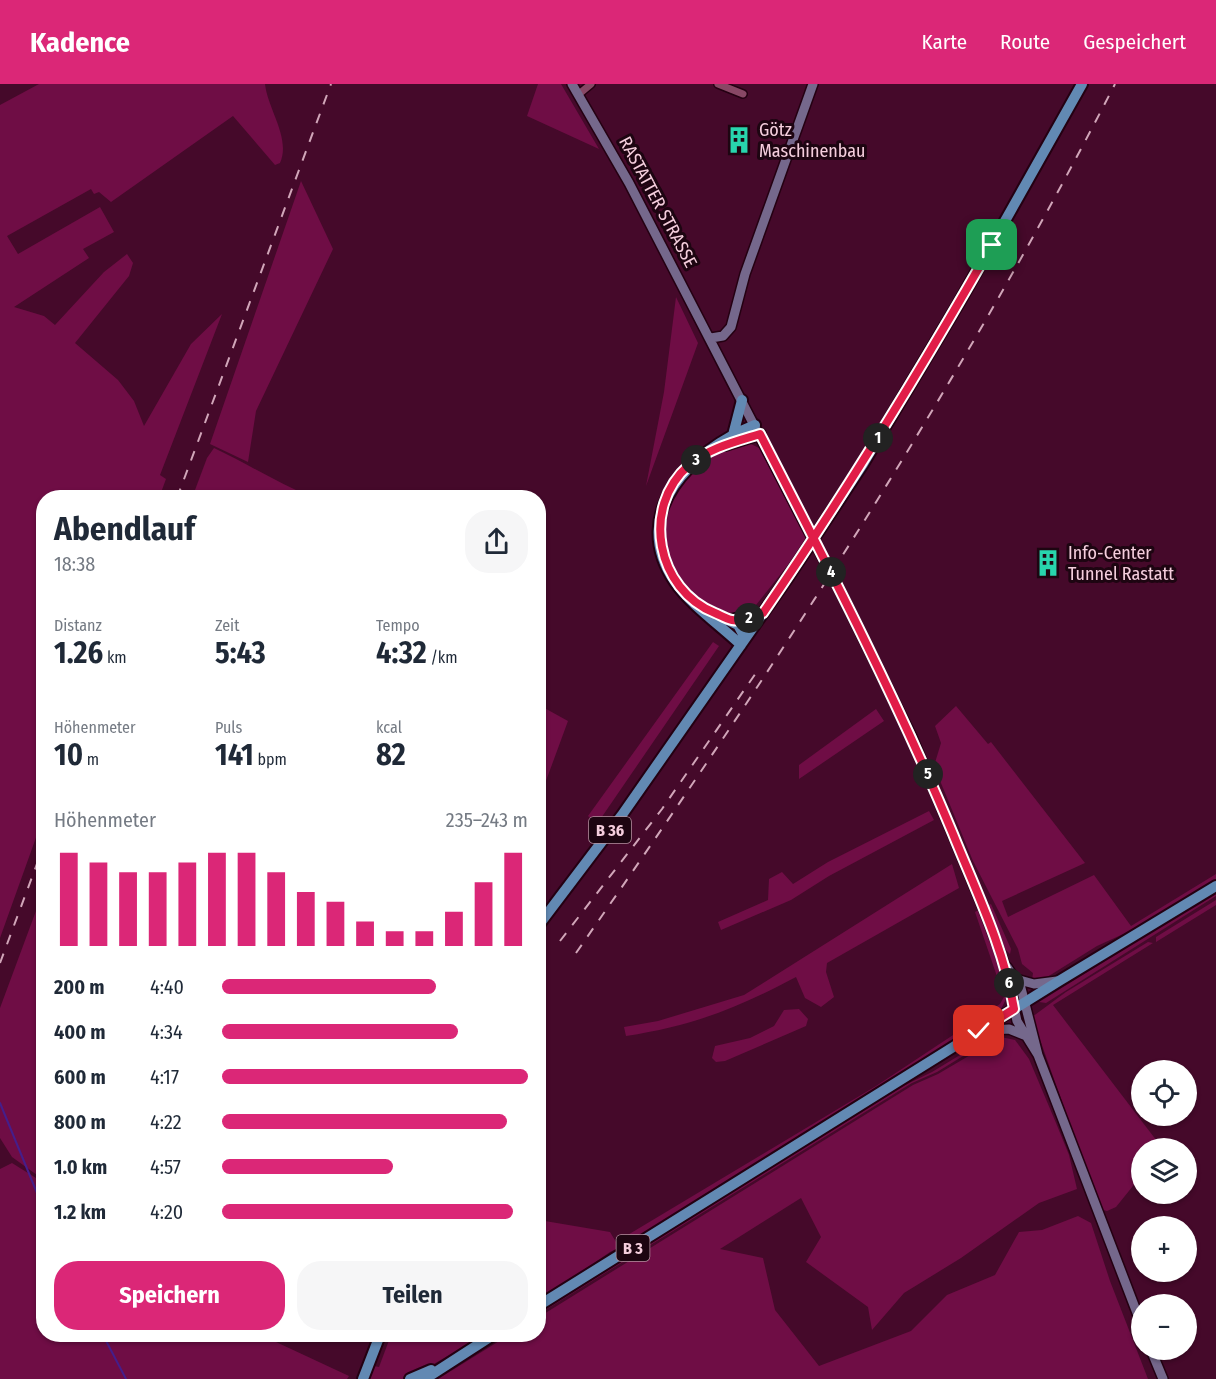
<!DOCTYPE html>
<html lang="de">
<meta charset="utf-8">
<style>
body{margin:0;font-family:"Fira Sans Condensed",sans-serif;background:#f6f6f7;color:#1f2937;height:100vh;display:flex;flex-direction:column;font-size:22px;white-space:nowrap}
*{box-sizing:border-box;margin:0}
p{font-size:20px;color:#747a83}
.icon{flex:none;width:33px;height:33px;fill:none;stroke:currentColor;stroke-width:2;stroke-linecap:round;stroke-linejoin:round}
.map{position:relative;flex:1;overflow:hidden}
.drawer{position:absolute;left:36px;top:406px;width:510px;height:852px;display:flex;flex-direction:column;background:#fff;border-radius:24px;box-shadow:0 2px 4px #0004}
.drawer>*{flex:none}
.controls{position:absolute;left:1131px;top:976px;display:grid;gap:12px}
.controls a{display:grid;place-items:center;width:66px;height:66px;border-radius:50%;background:#fff;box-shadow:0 2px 4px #0004;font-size:30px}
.pin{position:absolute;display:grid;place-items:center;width:51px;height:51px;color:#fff;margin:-26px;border-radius:12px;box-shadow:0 3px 9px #0006}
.km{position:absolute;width:30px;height:30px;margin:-15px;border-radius:50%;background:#222;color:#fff;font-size:16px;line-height:30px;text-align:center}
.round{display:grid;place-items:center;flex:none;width:63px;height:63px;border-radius:24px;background:#f6f6f7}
.summary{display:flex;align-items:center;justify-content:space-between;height:102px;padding:0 18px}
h1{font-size:33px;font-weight:700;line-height:45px}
.metrics{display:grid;grid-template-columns:repeat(3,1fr);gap:9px;height:102px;padding:6px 18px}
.metrics div{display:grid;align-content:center}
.metrics b{font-size:30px;font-weight:700}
.metrics small{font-size:16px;font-weight:400}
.metrics p{font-size:16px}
.chart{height:168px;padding:12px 18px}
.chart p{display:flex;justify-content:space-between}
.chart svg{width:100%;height:108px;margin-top:6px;stroke:#db2777;stroke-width:6}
.cta{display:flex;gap:12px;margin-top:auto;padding:12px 18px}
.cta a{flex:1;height:69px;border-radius:24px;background:#db2777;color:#fff;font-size:24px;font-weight:700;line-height:69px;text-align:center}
.cta a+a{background:#f6f6f7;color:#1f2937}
ul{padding:0 18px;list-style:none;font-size:20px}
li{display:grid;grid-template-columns:96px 72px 1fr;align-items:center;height:45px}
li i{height:15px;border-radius:8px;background:#db2777}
header{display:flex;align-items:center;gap:36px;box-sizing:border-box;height:84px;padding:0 30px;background:#db2777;color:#fff}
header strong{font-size:28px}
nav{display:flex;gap:33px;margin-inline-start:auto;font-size:21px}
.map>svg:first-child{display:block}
.green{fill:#6f0d45}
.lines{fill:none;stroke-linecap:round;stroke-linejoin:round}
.stream{stroke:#451e8b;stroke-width:2}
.street-casing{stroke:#240012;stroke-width:10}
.secondary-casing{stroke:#240012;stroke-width:12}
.primary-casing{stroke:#240012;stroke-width:14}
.street{stroke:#884765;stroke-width:7}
.secondary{stroke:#75688c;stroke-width:9}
.primary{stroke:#6289b3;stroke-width:10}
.rail{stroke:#d1a6b9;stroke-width:2;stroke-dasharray:10 10;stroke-linecap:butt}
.secondary-bridge-casing{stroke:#240012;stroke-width:12;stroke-linecap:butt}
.secondary-bridge{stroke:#75688c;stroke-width:9}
.route-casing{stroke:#fff;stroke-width:12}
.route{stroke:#e11d48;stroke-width:8}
.labels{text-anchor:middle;stroke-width:6;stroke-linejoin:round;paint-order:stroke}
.shield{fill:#1d0511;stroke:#b492a0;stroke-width:1.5}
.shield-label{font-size:16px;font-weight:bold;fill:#f5cedd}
.poi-label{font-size:18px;fill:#f5cedd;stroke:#1d0511;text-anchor:start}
.street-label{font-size:18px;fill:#f5cedd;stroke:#1d0511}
</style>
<header>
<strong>Kadence</strong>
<nav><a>Karte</a><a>Route</a><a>Gespeichert</a></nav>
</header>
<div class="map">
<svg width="1216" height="1295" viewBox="0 0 1216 1295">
<rect width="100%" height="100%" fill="#45092a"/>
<path class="green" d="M 39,0 L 265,0 C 268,26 291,54 280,79 L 275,81 L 233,32 L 111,118 L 99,108 L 94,110 L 91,105 L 7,152 L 18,170 L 100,123 L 114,148 L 83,165 L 89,174 L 14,223 L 44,232 L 55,241 L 104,188 L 127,170 L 133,179 L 129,192 L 75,259 L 118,296 L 134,317 L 144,342 L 191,260 L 222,230 L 160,391 L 166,395 L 159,414 L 44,414 L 43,734 L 0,854 L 0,21 Z
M 538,0 L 561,0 L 599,65 L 527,32 Z
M 301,97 L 333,165 L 256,327 L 248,378 L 210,360 Z
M 676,213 L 698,259 L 646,402 L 664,308 Z
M 749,359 L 759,364 L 807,457 L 748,531 C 741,532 732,534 725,532 C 713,529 703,521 694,513 C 661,482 655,439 679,400 C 693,378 725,366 749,359 Z
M 214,364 C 248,380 279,400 314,414 L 192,414 L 207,374 Z
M 713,558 L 719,562 L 597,740 L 588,732 Z
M 539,621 L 568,637 L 543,705 L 538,696 Z
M 956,622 L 988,660 L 991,658 L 1085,779 L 1002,817 L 1008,833 L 1094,791 L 1131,842 L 1216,790 L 1216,797 L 1143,841 L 1097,862 L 1044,895 L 1032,896 L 1033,889 L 1022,880 L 1018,865 L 973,777 L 934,682 L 941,659 L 935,642 Z
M 876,625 L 884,637 L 799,695 L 799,681 Z
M 929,727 L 934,736 L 829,792 L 791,816 L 721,846 L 718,838 L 768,816 L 769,795 L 782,788 L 793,800 L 828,778 Z
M 952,780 L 959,804 L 827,879 L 826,888 L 834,913 L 821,923 L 805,914 L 796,893 C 738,924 692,942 626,952 L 624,943 L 658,937 L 744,911 Z
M 43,808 L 44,1082 L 37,1091 L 12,1073 L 0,1054 L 0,924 Z
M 1216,808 L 1216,812 L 1046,919 L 1039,918 Z
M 1216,816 L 1216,821 L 1156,858 L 1156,853 Z
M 991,820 L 1011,865 L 1010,870 L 1004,864 L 986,822 Z
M 980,825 L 1007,913 L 1001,925 L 900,992 L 645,1151 L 610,1168 L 539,1217 L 539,1136 L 610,1148 L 616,1158 L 876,1002 L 1000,920 L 1004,913 L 975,828 Z
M 1148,858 L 1153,859 L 1053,921 L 1163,1065 L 1142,1065 L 1141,1092 L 1116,1123 L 1107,1127 L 1100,1125 L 1032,933 L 1066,908 Z
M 799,925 L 808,935 L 806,942 L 725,977 L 716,978 L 712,974 L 715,962 L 750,954 L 774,942 L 784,926 Z
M 999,950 L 937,988 L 912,999 L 539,1230 L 539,1228 L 905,1001 L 932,988 L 993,951 Z
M 1001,953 L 1015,956 L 1029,975 L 1056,1039 L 1069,1071 L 1077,1105 L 1039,1119 L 961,1174 L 904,1209 L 872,1246 L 868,1223 L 806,1178 L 821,1153 L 801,1114 L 720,1165 L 763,1174 L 775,1226 L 819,1282 L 911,1247 L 947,1211 L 995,1191 L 1019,1148 L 1042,1146 L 1078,1132 L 1091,1139 L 1110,1197 L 1148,1295 L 438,1295 L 509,1251 L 538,1251 L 539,1233 L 913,1001 L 938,990 Z
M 12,1079 L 36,1094 L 43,1115 L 44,1251 L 261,1251 L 349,1292 L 347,1295 L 0,1295 L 0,1085 Z
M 391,1251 L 484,1251 L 413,1292 L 403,1295 L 369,1295 L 374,1282 L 379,1283 Z"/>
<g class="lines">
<path class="stream" d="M 0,1019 L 44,1126
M 103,1251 L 126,1295"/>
<defs>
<path id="street" d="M 718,0 L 743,10
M 579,10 L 591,0"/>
<path id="secondary" d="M 572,0 L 629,99 L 805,440
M 711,254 L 723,252 L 731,243 L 745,190 L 813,0
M 840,507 L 912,653 L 984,826 L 1004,879 L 1017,937 L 1038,971
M 1007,883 L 1021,904 L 1038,971 L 1142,1242
M 1016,895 L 1034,900 L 1057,897
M 979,947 L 1009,945 L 1024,951
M 1151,1266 L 1163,1295"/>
<path id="primary" d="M 733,351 L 742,316
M 725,361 L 760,350
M 708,527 L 738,541 L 745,554
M 730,536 L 763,529
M 741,561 C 721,542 690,520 675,498 C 627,427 693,366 755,341
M 538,842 L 622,731 L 789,492 L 863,380 L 960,217 L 1082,0
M 538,1222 L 1059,897 L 1216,802
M 363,1295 L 380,1251
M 410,1295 L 431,1286
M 425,1295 L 493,1251"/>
</defs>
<use href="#street" class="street-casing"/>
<use href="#secondary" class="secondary-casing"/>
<use href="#primary" class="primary-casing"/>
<use href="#street" class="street"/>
<use href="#secondary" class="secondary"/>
<use href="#primary" class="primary"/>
<path class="rail" d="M 177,414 L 331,0
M 560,857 L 662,725 L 758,586
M 576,869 C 771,590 959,303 1115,0
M 0,879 L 44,761"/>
<defs>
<path id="secondary-bridge" d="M 805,440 L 840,507"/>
</defs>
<use href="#secondary-bridge" class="secondary-bridge-casing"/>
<use href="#secondary-bridge" class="secondary-bridge"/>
</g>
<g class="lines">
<defs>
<path id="route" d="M 979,947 L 1014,925 C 1004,864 976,807 953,750 C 896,613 828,482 760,350 C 734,358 709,364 689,381 C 640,424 657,506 715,529 C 720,531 726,535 732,536 C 742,538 754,532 763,529 C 845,410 920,287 992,161"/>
</defs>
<use href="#route" class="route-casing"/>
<use href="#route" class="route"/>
</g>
<defs>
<symbol id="building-bare" viewBox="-9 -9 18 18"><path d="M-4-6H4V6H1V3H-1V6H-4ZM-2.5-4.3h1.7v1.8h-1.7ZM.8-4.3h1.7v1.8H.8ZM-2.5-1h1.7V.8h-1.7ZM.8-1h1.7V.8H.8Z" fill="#28d5ad" stroke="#1d0511" stroke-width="2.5" paint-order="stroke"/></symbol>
</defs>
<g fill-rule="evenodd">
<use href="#building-bare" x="720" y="37" width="38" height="38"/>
<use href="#building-bare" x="1029" y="460" width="38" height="38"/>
</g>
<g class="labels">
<g class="shield">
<rect x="589" y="733" width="42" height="26" rx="4.5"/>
<rect x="616.5" y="1151" width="33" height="26" rx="4.5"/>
</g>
<g class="shield-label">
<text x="610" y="752">B 36</text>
<text x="633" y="1170">B 3</text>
</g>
<g class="poi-label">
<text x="759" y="52">Götz<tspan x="759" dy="21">Maschinenbau</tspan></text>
<text x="1068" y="475">Info-Center<tspan x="1068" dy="21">Tunnel Rastatt</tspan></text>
</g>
<g class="street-label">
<text transform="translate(658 118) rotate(62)" y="6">RASTATTER STRASSE</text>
</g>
</g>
</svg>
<div class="controls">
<a><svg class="icon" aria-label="locate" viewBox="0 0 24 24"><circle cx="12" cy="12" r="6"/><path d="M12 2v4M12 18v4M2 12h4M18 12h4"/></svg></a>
<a><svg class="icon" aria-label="layers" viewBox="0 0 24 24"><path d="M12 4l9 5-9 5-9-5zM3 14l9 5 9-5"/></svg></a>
<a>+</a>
<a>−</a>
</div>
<div class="pin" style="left:992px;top:161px;background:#1e9e55"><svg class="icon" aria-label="arrive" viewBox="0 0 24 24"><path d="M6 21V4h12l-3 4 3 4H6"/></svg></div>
<div class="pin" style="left:979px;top:947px;background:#d93025"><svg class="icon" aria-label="check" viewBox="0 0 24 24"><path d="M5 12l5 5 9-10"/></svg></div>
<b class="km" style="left:878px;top:354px">1</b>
<b class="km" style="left:749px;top:534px">2</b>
<b class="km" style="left:696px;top:376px">3</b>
<b class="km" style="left:831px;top:488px">4</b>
<b class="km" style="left:928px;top:690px">5</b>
<b class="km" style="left:1009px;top:899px">6</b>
<section class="drawer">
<div class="summary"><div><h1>Abendlauf</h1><p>18:38</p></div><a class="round"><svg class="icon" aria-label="share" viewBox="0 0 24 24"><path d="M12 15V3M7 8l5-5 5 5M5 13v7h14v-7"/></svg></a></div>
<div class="metrics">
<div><p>Distanz</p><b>1.26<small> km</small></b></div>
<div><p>Zeit</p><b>5:43</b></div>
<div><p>Tempo</p><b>4:32<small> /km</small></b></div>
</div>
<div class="metrics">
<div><p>Höhenmeter</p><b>10<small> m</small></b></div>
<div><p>Puls</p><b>141<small> bpm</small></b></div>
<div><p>kcal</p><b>82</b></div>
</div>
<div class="chart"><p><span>Höhenmeter</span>235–243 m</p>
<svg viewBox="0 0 160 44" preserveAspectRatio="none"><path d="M5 44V6M15 44V10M25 44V14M35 44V14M45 44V10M55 44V6M65 44V6M75 44V14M85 44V22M95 44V26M105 44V34M115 44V38M125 44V38M135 44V30M145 44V18M155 44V6"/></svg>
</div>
<ul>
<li><b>200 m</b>4:40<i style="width:70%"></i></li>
<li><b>400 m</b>4:34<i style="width:77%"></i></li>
<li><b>600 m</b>4:17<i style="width:100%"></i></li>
<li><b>800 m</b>4:22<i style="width:93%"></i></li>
<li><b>1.0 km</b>4:57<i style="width:56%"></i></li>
<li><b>1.2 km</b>4:20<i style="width:95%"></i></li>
</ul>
<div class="cta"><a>Speichern</a><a>Teilen</a></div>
</section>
</div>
